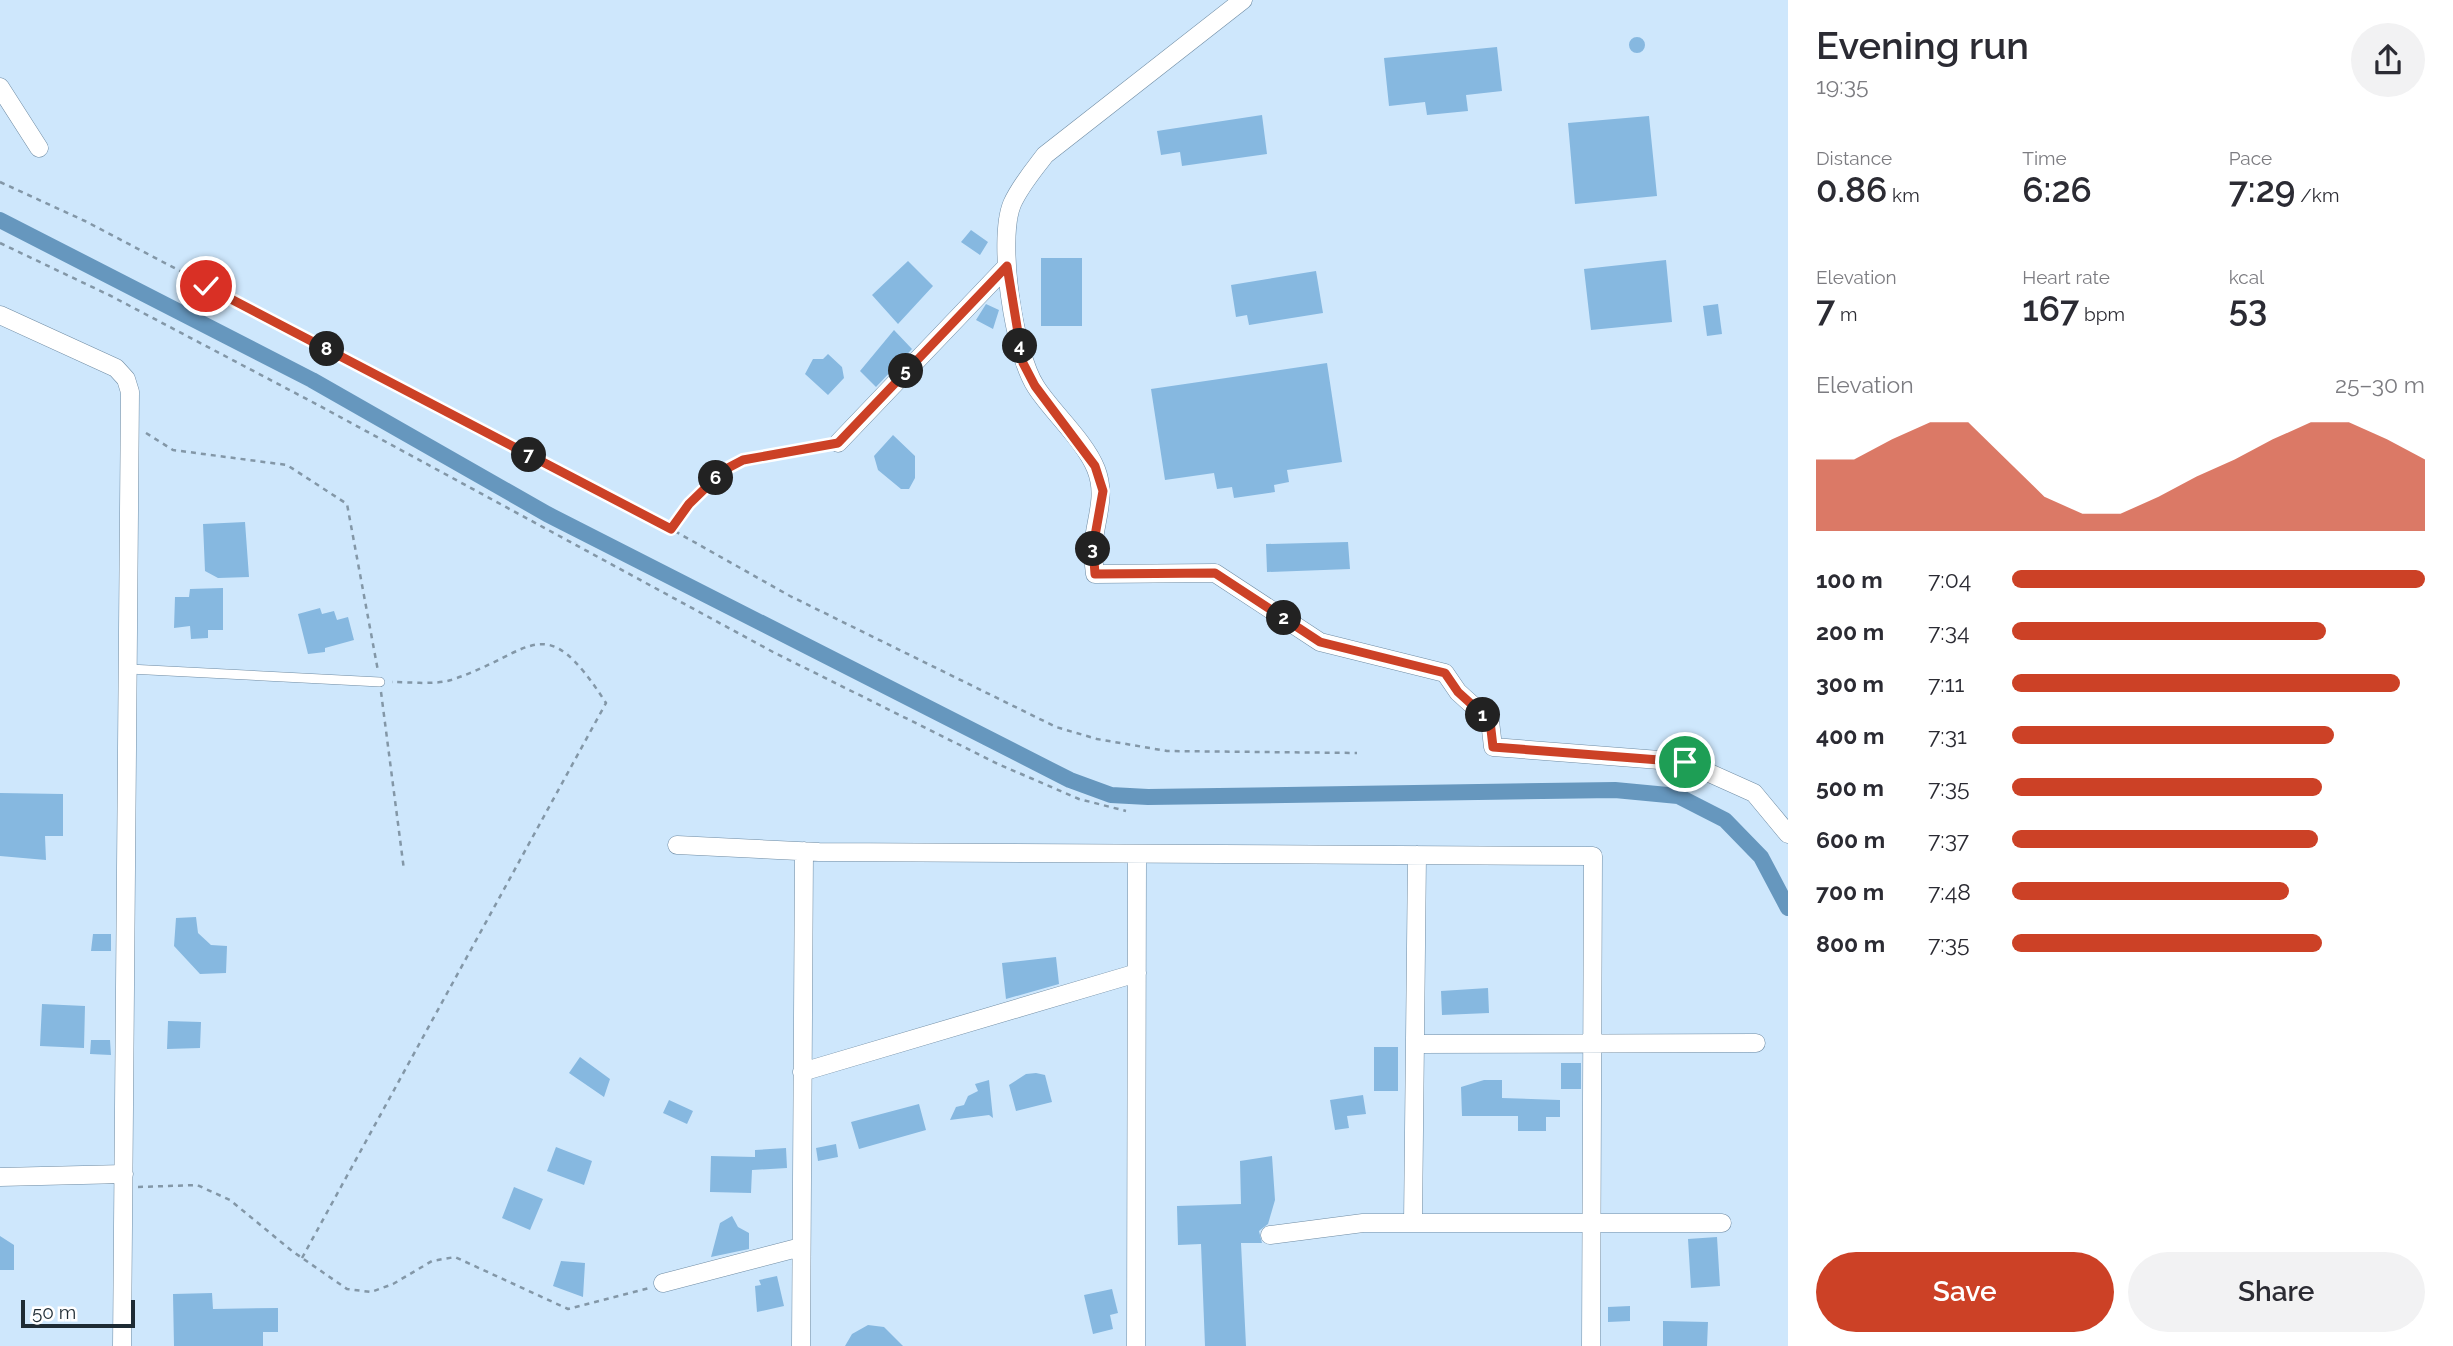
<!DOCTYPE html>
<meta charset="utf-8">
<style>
body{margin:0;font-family:Raleway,sans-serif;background:#f2f2f3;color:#2b2b33;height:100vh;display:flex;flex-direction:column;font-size:26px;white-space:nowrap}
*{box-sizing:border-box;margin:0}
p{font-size:23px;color:#7c7c81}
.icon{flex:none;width:38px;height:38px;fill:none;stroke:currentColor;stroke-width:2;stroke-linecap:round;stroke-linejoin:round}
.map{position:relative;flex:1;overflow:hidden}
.details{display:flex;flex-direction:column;background:#fff;width:665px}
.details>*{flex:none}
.scale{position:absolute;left:21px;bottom:18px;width:114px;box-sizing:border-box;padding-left:7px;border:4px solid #1e2b34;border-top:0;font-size:19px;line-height:24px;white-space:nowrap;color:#1e2b34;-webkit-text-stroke:5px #fff;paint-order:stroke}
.pin{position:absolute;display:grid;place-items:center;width:60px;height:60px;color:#fff;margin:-30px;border:4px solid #fff;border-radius:50%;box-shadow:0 2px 7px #0007}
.km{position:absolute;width:35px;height:35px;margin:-18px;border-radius:50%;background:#222;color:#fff;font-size:19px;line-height:35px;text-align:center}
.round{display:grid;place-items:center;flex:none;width:74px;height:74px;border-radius:37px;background:#f2f2f3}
.headline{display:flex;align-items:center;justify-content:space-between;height:119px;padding:0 28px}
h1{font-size:38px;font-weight:600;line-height:52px}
.stats{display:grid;grid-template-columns:repeat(3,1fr);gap:10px;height:119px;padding:7px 28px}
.stats div{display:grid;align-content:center}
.stats b{font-size:35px;font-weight:600}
.stats small{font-size:19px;font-weight:400}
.stats p{font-size:19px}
.chart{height:196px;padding:14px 28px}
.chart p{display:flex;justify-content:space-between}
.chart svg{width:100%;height:126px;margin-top:7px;fill:#cc4126;opacity:.7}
.action{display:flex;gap:14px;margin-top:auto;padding:14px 28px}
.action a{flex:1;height:80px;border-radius:42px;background:#cc4126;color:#fff;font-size:28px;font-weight:600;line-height:80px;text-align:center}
.action a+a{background:#f2f2f3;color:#2b2b33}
ul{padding:0 28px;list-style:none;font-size:23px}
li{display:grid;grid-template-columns:112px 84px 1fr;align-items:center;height:52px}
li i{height:18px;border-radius:9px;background:#cc4126}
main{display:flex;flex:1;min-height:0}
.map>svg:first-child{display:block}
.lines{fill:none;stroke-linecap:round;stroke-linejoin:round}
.canal{stroke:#6697be;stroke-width:16}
.building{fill:#86b8e0}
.service-casing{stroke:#6e8ba3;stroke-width:10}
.minor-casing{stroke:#6e8ba3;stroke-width:19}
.path{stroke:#8397a7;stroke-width:2.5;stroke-dasharray:5 5;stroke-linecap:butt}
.service{stroke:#fff;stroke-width:9}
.minor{stroke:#fff;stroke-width:18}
.route-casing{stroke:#fff;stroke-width:14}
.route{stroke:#cc4126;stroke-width:9}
</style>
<main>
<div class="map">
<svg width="1788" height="1346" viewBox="0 0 1788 1346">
<rect width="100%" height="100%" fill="#cee7fc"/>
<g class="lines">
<path class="canal" d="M 0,220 L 312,380 L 547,514 L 1070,780 L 1111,795 L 1148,797 L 1615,790 L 1678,796 L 1725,820 L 1761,857 L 1788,908"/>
</g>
<path class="building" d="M1629 45a8 8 0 1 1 16 0a8 8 0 1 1-16 0Z
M 1497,47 L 1502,91 L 1466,95 L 1468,111 L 1427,115 L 1425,102 L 1389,106 L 1384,58 Z
M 1262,115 L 1267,154 L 1182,166 L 1180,152 L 1161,155 L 1157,131 Z
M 1649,116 L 1657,196 L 1575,204 L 1568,123 Z
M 971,230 L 988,242 L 980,255 L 961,242 Z
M 1041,258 L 1082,258 L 1082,326 L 1041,326 Z
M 1666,260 L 1672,322 L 1591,330 L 1584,269 Z
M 908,261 L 933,286 L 898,324 L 872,295 Z
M 1316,271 L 1323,313 L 1249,325 L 1247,315 L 1236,317 L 1231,285 Z
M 986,304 L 999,310 L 993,329 L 976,320 Z
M 1718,304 L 1722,334 L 1707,336 L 1703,306 Z
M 894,330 L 912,349 L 876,387 L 860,371 Z
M 828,354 L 842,367 L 844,378 L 828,395 L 805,374 L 813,359 L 823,359 Z
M 1327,363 L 1342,462 L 1287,470 L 1289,482 L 1274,485 L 1275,492 L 1234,498 L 1232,487 L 1217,489 L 1214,473 L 1165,480 L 1151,389 Z
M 893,435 L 915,456 L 915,478 L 909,489 L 901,489 L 878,470 L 874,456 Z
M 245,522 L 249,577 L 218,578 L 205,571 L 203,524 Z
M 1348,542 L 1350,569 L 1267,572 L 1266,544 Z
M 223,588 L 223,630 L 208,630 L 208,638 L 191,639 L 190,626 L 174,628 L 175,597 L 189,597 L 190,589 Z
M 320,608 L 322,614 L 334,611 L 337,620 L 348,617 L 354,640 L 325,648 L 325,652 L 308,654 L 298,614 Z
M 0,793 L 63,794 L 63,836 L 45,836 L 46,860 L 0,856 Z
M 196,917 L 198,933 L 211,945 L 227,946 L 226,973 L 200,974 L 174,946 L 176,918 Z
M 93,934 L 111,934 L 111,951 L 91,951 Z
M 1056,957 L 1059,984 L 1006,999 L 1002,963 Z
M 1488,988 L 1489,1013 L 1442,1015 L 1441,991 Z
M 42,1004 L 85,1006 L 84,1048 L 40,1046 Z
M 168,1021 L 201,1022 L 200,1048 L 167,1049 Z
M 91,1040 L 110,1040 L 111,1055 L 90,1054 Z
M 1374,1047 L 1398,1047 L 1398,1091 L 1374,1091 Z
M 580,1057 L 610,1079 L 604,1097 L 569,1073 Z
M 1561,1063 L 1581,1063 L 1581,1089 L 1561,1089 Z
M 1036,1073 L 1045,1075 L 1052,1102 L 1016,1111 L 1009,1085 L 1026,1074 Z
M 989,1080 L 993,1118 L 989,1115 L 950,1120 L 956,1107 L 964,1105 L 968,1096 L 978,1091 L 975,1084 Z
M 1484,1080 L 1502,1080 L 1502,1098 L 1560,1100 L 1560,1117 L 1546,1117 L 1546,1131 L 1518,1131 L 1518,1116 L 1462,1116 L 1461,1087 Z
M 1363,1095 L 1366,1114 L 1347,1116 L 1349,1128 L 1335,1130 L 1330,1100 Z
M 669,1100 L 693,1111 L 687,1124 L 663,1113 Z
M 919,1104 L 926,1130 L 859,1149 L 851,1122 Z
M 836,1144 L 838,1157 L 818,1161 L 816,1148 Z
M 556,1147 L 592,1161 L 584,1185 L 547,1171 Z
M 786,1148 L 787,1168 L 752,1170 L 751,1193 L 710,1192 L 711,1156 L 755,1157 L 755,1150 Z
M 1272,1156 L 1275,1200 L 1268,1224 L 1259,1231 L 1262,1243 L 1241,1243 L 1246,1346 L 1205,1346 L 1201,1244 L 1178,1245 L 1177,1206 L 1241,1204 L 1240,1161 Z
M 514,1187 L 543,1199 L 530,1230 L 502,1218 Z
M 732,1216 L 738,1227 L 749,1233 L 749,1249 L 711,1257 L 720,1223 Z
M 0,1236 L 14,1245 L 14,1270 L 0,1270 Z
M 1717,1237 L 1720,1286 L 1691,1288 L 1688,1239 Z
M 561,1261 L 585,1263 L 583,1297 L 553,1286 Z
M 777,1276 L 784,1306 L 757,1312 L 755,1286 L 761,1285 L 759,1280 Z
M 1112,1289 L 1118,1313 L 1110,1315 L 1113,1329 L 1093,1334 L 1084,1295 Z
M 212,1293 L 213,1309 L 278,1308 L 278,1332 L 263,1332 L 263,1346 L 174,1346 L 173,1294 Z
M 1630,1306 L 1630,1321 L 1608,1322 L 1608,1307 Z
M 1663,1321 L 1708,1322 L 1707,1346 L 1663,1346 Z
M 868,1325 L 884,1327 L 903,1346 L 845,1346 L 852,1334 Z"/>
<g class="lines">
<defs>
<path id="service" d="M 129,669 L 380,682"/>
<path id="minor" d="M 1243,0 L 1045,155 C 1033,171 1020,186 1012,204 C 997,241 1014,354 1036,387 C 1052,412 1085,441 1096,469 C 1107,497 1095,519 1093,548 C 1093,556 1094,566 1095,574 L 1215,573 L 1320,642 L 1445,673 L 1458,692 L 1490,721 L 1493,747 L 1685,762 L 1754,793 L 1788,834
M 0,87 L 39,148
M 0,315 L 116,368 L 126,379 L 130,392 L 122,1346
M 838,443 L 1007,266
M 677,845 L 819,852 L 1593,856 L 1591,1346
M 1415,1044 L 1756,1043
M 802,1072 L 1137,973
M 0,1177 L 124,1174
M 1413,1223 L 1417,855
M 1270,1235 L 1363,1223 L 1722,1223
M 663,1283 L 801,1247
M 801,1346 L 804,851
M 1136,1346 L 1137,854"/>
</defs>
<use href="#service" class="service-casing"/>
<use href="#minor" class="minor-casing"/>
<path class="path" d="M 0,182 L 85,221 L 671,529 L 790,596 L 1056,727 L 1097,739 L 1167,751 L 1357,753
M 0,243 L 111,296 L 318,405 L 773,652 L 998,764 L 1079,799 L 1126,811
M 146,433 L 173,450 L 287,465 L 347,504 L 378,671
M 672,528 C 690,503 712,474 741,461 C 764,451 796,451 821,446
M 381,692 L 404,870
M 138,1187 L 197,1185 L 230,1200 L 292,1251 L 347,1289 L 371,1292 L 393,1284 L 432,1261 L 455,1257 L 568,1309 L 649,1288
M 302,1258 L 606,703 C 543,605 534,653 451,680 C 434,685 410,682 392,682"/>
<use href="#service" class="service"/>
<use href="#minor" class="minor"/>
</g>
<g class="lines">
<defs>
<path id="route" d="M 206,286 L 671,529 L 689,504 L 724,470 L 743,460 L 838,443 L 1007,266 L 1023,363 L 1035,386 L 1095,466 L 1103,491 L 1093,547 L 1095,574 L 1215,573 L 1320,642 L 1445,673 L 1458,692 L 1490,721 L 1493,747 L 1685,762"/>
</defs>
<use href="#route" class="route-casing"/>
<use href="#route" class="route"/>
</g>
</svg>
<div class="scale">50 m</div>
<div class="pin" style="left:1685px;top:762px;background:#1e9e55"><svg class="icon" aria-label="arrive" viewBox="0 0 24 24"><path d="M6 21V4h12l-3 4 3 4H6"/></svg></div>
<div class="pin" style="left:206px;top:286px;background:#d93025"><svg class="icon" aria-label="check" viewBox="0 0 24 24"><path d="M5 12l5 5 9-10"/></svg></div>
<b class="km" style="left:1483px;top:715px">1</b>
<b class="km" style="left:1284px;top:618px">2</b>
<b class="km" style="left:1093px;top:549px">3</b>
<b class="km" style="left:1020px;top:346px">4</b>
<b class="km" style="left:906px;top:371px">5</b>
<b class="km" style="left:716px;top:478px">6</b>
<b class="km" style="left:529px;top:455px">7</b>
<b class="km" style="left:327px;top:349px">8</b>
</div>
<section class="details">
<div class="headline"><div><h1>Evening run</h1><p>19:35</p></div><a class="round"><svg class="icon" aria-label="share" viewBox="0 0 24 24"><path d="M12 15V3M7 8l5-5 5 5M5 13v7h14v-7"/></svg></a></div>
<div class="stats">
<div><p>Distance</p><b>0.86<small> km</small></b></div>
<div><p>Time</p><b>6:26</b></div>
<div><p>Pace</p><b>7:29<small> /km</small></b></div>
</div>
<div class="stats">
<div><p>Elevation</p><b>7<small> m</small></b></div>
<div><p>Heart rate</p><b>167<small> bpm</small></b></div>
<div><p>kcal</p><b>53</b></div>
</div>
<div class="chart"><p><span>Elevation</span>25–30 m</p>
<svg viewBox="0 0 160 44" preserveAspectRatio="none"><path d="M0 44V19L10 19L20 12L30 6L40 6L50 19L60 32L70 38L80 38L90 32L100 25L110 19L120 12L130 6L140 6L150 12L160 19V44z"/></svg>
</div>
<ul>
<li><b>100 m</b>7:04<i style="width:100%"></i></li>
<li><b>200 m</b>7:34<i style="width:76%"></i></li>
<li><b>300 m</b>7:11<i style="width:94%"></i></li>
<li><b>400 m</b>7:31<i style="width:78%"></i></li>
<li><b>500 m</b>7:35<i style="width:75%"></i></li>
<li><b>600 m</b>7:37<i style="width:74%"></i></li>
<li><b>700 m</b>7:48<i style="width:67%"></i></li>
<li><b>800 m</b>7:35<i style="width:75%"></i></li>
</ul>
<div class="action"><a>Save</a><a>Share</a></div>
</section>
</main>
